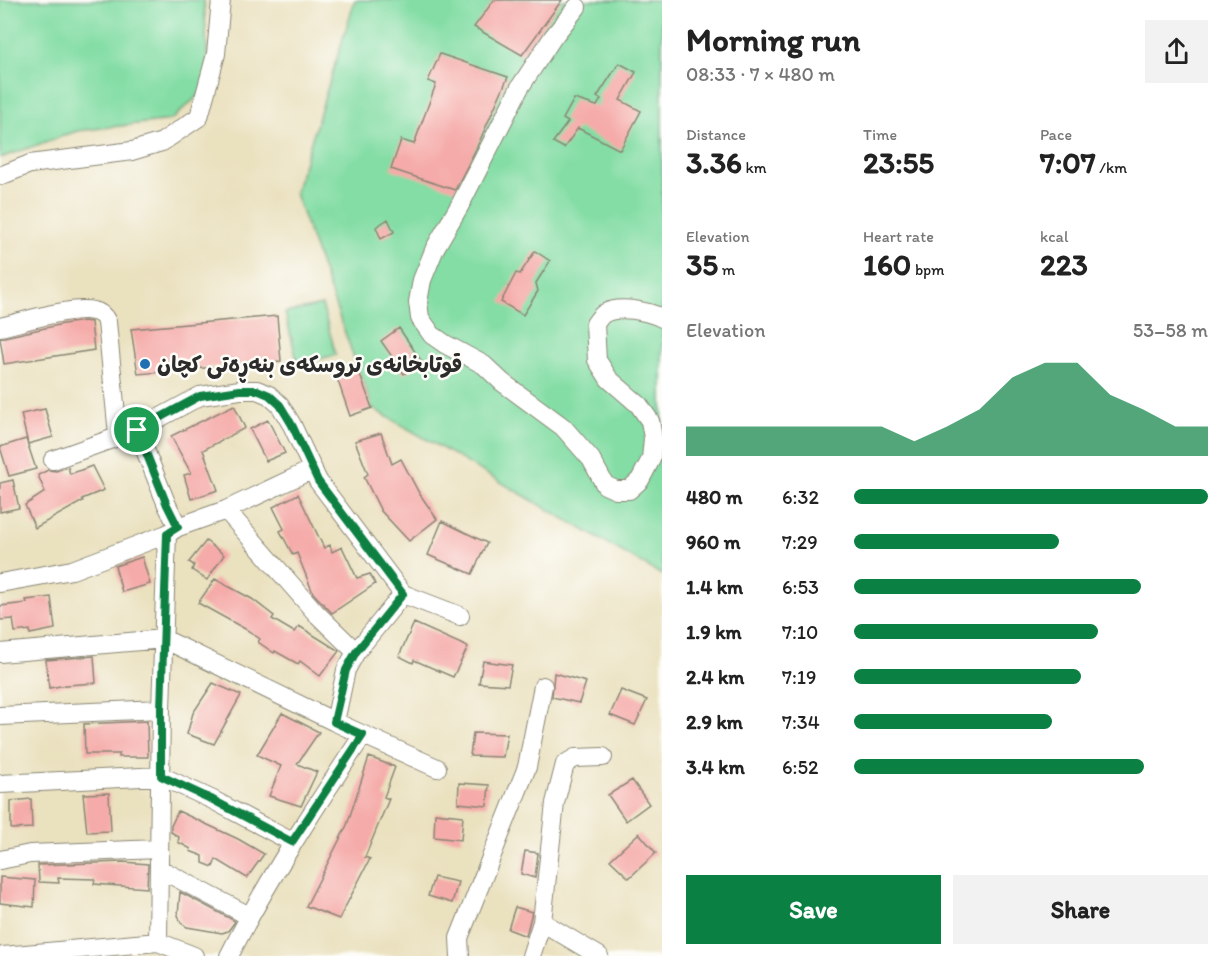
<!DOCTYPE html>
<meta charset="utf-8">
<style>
body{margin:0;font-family:Itim,"Playpen Sans Arabic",sans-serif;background:#f2f2f2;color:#222;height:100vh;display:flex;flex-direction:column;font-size:22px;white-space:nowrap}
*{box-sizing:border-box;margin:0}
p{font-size:20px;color:#767676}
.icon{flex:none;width:33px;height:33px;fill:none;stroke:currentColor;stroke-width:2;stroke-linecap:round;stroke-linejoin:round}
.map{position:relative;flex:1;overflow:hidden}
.details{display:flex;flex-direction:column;background:#fff;width:570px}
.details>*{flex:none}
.pin{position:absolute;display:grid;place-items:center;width:51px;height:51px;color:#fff;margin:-26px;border:3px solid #fff;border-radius:50%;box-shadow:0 2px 6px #0007}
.round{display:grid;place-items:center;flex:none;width:63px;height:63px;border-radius:0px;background:#f2f2f2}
.headline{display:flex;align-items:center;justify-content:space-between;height:102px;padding:0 24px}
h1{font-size:33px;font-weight:700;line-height:45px}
.stats{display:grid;grid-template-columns:repeat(3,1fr);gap:9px;height:102px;padding:6px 24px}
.stats div{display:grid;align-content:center}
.stats b{font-size:30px;font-weight:700}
.stats small{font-size:16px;font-weight:400}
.stats p{font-size:16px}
.chart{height:168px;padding:12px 24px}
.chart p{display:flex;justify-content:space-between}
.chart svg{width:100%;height:108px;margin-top:6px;fill:#0b8043;opacity:.7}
.action{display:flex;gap:12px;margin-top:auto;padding:12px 24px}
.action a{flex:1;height:69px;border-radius:0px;background:#0b8043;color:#fff;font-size:24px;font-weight:700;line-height:69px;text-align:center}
.action a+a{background:#f2f2f2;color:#222}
ul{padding:0 24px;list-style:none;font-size:20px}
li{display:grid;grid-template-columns:96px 72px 1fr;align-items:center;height:45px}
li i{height:15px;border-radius:8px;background:#0b8043}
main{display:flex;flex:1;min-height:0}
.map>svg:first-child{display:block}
.green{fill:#83dda4;stroke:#578468;stroke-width:1.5}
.building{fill:#f5aba9}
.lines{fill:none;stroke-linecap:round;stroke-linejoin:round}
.minor-casing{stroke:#8a8675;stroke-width:20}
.minor{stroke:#fff;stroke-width:18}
.route-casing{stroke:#fff;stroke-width:12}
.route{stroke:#0b8043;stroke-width:8}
.poi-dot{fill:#1f6fb2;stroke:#fdfcf7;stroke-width:2}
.labels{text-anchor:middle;stroke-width:5;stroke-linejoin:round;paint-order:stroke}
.poi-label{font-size:22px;font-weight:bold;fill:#2b2b2b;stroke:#fdfcf7;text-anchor:start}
</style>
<main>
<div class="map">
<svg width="662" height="956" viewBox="0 0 662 956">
<rect width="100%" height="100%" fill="#fdfcf7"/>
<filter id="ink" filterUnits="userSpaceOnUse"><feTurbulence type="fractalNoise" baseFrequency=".0167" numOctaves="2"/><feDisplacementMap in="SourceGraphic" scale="12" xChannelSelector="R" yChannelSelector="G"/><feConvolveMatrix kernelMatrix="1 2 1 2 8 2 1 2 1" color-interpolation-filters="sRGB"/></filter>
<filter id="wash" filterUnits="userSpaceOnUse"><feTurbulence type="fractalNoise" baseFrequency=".008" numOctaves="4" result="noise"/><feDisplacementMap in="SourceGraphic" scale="24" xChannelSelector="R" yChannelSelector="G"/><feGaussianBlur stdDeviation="1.35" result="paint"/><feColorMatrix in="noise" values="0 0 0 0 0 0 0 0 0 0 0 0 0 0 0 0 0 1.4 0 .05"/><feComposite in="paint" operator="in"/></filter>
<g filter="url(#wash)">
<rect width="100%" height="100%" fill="#eae1bf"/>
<path class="green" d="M 0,0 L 204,0 L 209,86 L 171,120 L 77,131 L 0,158 Z
M 355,0 L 662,0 L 662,575 L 372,408 L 295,193 Z
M 322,305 L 336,355 L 298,364 L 285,313 Z"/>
<g id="blocks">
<path class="building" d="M 494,0 L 562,0 L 522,55 L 474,27 Z
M 440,54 L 508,77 L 477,147 L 455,190 L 391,169 L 401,140 L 414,144 L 436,84 L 428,81 Z
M 619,63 L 636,72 L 620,100 L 641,111 L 620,150 L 578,128 L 564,148 L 553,142 L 568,122 L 563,119 L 574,99 L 597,106 L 601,99 L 597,97 Z
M 388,219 L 394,232 L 381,239 L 376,227 Z
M 535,251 L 550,261 L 536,283 L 538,291 L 523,315 L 501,302 L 516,273 L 520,274 Z
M 277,316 L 281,361 L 138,374 L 131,329 Z
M 84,321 L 91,322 L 94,350 L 4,364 L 0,338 L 63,324 Z
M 399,328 L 422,362 L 404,374 L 381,341 Z
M 358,369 L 372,408 L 350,416 L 336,375 Z
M 234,405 L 245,428 L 203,450 L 218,490 L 191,499 L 184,475 L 191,473 L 171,436 Z
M 45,409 L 53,437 L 28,444 L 21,414 Z
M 268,420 L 285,453 L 266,461 L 250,429 Z
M 381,433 L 392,464 L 401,459 L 419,493 L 437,519 L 409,541 L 381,511 L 364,477 L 368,474 L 355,441 Z
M 26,439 L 36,469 L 9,476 L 0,447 Z
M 92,466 L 104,490 L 82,499 L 83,501 L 35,528 L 25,505 L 45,492 L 38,475 L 48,470 L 56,471 L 68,467 L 70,474 Z
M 13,480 L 19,508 L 0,512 L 0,483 Z
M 298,494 L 324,548 L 330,545 L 332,552 L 342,547 L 357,578 L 370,574 L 375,584 L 332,613 L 313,593 L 297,553 L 293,555 L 280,531 L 284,529 L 273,507 Z
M 442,521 L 487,543 L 472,574 L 428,555 Z
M 206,541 L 224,555 L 207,580 L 192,570 L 194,565 L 189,562 Z
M 142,557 L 150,584 L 122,592 L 115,566 Z
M 215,579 L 252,599 L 274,616 L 272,619 L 294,632 L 299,626 L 339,651 L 320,676 L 300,661 L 298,664 L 275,651 L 274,653 L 258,642 L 260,639 L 247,630 L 198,603 Z
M 51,597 L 55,629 L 30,634 L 30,630 L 15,632 L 13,619 L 0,620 L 0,606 L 27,603 L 26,600 Z
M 414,623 L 468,647 L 453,677 L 414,660 L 413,663 L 399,656 Z
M 94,656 L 96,683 L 66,685 L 49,688 L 46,660 Z
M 483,661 L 512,665 L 508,685 L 479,683 Z
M 554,673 L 586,682 L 579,703 L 552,697 Z
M 213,683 L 241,695 L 214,744 L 187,734 L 193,713 Z
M 621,690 L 647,700 L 635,725 L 610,715 Z
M 282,713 L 319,732 L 297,764 L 317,772 L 301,806 L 269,796 L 281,766 L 257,755 Z
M 147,721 L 148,757 L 119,757 L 119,754 L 85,754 L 84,724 Z
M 473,733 L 507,734 L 503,757 L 470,756 Z
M 369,757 L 395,767 L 384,797 L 389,799 L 365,857 L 370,859 L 339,919 L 306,906 L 347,825 Z
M 632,780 L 649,804 L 626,821 L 608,795 Z
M 459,783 L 489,785 L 487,806 L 458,803 Z
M 109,793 L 111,831 L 87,832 L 83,794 Z
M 31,799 L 32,828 L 11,829 L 11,801 Z
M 178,811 L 238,839 L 264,854 L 247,878 L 216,859 L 213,867 L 203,863 L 203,856 L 190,851 L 191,849 L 178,842 L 179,837 L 171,832 L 171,826 Z
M 435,813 L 463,816 L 461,840 L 434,837 Z
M 639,833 L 656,853 L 629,878 L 610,860 Z
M 525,851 L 538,853 L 535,878 L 521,874 Z
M 123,862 L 148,864 L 147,888 L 94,884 L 95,879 L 58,878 L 59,883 L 39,882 L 38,865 Z
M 0,877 L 35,880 L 34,907 L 0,903 Z
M 434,877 L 458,882 L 452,903 L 428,896 Z
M 180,892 L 235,921 L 234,923 L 228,931 L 222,933 L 187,927 L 181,923 L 178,915 Z
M 515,907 L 532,912 L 526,936 L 508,929 Z"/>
</g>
</g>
<g filter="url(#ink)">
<use href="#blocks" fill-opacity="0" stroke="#8a8675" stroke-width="1.5"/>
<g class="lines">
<defs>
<path id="minor" d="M 577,7 L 553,37 L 520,87 L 460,205 L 435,248 L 422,280 L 418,302 L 420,318 L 432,335 L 445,344 L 484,365 L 502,382 L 563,427 L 591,459 L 605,485 L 616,490 L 629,490 L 640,480 L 651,459 L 653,438 L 650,421 L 639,405 L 609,379 L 597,360 L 595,324 C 597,321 601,315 605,313 C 620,305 647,311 662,318
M 0,176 L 30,164 L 132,151 L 162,142 L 199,117 L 216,54 L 221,0
M 0,327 C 22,322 73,306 93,311 C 100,312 104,316 107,322 L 118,435
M 137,430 L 167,505 L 178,527
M 53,460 L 137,430 L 200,396 L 240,390 L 257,390 L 269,395 L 280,405 L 292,425 L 318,481 L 403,594
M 226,510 L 316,613 L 356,652
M 0,583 L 72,570 L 167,534 L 178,527 L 226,510 L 313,469
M 0,653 L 164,639 L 335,722 L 437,768
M 0,716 L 161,709
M 335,722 L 346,670 L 356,652 L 403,594 L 460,616
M 0,784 L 161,776 L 213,800 L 292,842
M 0,860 L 30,854 L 159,849
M 160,869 L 249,916
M 542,922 L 599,956
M 158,942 L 161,709 L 167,534
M 3,956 L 158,942 L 194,956
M 229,956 C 268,879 315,807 363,735
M 460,956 L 459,938 L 527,767 L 543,686
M 531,956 L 542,922 L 555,803 L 565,764 L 575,758 L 603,757"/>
</defs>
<use href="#minor" class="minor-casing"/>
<use href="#minor" class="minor"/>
</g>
</g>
<g class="lines" filter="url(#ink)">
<defs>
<path id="route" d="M 240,390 L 257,390 L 269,395 L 280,405 L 292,425 L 318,481 L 403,594 L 356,652 L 346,670 L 334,722 L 363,735 L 292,842 L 213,800 L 161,776 L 161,709 L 167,534 L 178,527 L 167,505 L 137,430 L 200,396 Z"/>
</defs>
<use href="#route" class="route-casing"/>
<use href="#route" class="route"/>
</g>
<circle class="poi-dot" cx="145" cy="364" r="6"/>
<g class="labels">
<g class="poi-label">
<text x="157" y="372">قوتابخانەی تروسکەی بنەڕەتی کچان</text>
</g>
</g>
</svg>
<div class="pin" style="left:137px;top:430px;background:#1e9e55"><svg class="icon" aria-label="arrive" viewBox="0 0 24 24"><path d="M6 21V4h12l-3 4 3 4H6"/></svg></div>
</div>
<section class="details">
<div class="headline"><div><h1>Morning run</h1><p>08:33 · 7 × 480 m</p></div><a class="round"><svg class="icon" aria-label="share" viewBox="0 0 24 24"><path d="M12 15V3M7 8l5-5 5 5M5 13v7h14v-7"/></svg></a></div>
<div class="stats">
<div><p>Distance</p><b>3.36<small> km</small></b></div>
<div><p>Time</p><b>23:55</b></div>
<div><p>Pace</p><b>7:07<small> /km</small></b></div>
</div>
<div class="stats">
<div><p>Elevation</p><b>35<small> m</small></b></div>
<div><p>Heart rate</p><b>160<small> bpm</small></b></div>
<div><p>kcal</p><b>223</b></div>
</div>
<div class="chart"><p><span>Elevation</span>53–58 m</p>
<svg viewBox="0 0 160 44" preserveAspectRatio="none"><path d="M0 44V32L10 32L20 32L30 32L40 32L50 32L60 32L70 38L80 32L90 25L100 12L110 6L120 6L130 19L140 25L150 32L160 32V44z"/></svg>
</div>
<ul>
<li><b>480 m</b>6:32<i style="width:100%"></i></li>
<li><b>960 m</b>7:29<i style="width:58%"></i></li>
<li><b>1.4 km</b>6:53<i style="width:81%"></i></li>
<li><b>1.9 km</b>7:10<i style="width:69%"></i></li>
<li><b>2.4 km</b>7:19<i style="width:64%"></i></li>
<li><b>2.9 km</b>7:34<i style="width:56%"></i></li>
<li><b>3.4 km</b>6:52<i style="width:82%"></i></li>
</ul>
<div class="action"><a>Save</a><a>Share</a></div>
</section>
</main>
